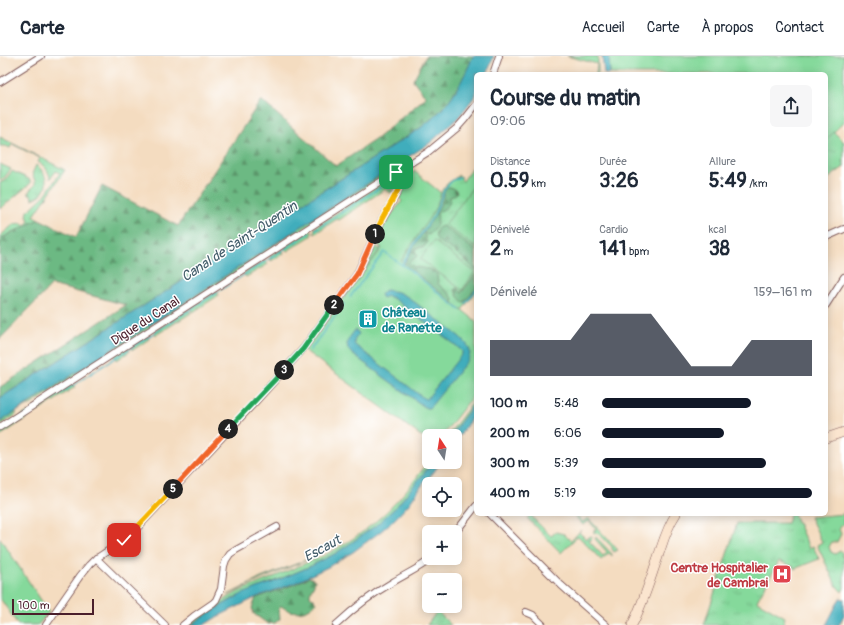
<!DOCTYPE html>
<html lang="fr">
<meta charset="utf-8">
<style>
body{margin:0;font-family:Pangolin,sans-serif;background:#f6f6f7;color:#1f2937;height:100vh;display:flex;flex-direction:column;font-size:15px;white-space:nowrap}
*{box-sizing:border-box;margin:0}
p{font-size:13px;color:#747a83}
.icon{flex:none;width:22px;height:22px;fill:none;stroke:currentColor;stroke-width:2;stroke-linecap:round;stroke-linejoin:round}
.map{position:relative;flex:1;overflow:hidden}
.panel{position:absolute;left:474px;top:16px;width:354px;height:444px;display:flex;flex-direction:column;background:#fff;border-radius:6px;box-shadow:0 2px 10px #0003}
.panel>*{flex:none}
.needle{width:26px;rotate:348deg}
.buttons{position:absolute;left:422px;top:373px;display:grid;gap:8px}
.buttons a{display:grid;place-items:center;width:40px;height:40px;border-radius:6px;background:#fff;box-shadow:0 2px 10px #0003;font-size:20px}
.scale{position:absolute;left:12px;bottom:10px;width:82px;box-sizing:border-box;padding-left:4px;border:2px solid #4a1f2b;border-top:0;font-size:11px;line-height:14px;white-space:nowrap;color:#4a1f2b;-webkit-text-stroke:3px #fff;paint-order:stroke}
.pin{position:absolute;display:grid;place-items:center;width:34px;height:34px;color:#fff;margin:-17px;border-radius:8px;box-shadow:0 2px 6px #0006}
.km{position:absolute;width:20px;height:20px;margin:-10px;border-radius:50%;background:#222;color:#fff;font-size:11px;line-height:20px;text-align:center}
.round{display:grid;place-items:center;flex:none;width:42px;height:42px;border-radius:6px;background:#f6f6f7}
.overview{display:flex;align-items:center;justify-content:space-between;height:68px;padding:0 16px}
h1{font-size:22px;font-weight:700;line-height:30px}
.metrics{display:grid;grid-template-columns:repeat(3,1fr);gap:6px;height:68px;padding:4px 16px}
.metrics div{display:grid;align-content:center}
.metrics b{font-size:20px;font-weight:700}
.metrics small{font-size:11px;font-weight:400}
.metrics p{font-size:11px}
.chart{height:112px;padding:8px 16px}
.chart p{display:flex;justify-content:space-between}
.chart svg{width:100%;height:72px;margin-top:4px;fill:#111827;opacity:.7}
ul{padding:0 16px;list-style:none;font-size:13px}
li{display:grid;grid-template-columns:64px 48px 1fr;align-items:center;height:30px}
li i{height:10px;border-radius:5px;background:#111827}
header{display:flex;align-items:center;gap:24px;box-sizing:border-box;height:56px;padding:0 20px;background:#fff;border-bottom:1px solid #e0e1e3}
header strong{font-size:19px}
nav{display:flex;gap:22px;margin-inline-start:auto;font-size:14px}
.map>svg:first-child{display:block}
.grass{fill:url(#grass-tufts);stroke:#687c63}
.forest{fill:url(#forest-firs);stroke:#5b6c57}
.garden{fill:#85d99b;stroke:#687c63}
.water{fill:#3fadbc;stroke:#446674}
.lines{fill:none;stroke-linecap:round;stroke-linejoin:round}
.stream{stroke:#3fadbc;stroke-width:1.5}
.street-casing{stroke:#86615f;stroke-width:8}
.secondary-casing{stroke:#86615f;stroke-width:10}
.street{stroke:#fff;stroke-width:6}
.secondary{stroke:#fbe5cf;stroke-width:9}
.split-1-casing{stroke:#fff;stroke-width:8}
.split-2-casing{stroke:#fff;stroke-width:8}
.split-3-casing{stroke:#fff;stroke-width:8}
.split-4-casing{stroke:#fff;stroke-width:8}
.split-5-casing{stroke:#fff;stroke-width:8}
.split-6-casing{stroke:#fff;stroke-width:8}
.split-1{stroke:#f5b400;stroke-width:5}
.split-2{stroke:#f0652b;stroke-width:5}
.split-3{stroke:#22a559;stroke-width:5}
.split-4{stroke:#22a559;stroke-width:5}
.split-5{stroke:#f0652b;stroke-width:5}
.split-6{stroke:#f5b400;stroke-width:5}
.labels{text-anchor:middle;stroke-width:3;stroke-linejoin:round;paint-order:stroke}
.culture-label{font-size:13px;font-weight:bold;fill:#0d838f;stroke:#fff;text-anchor:start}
.street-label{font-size:13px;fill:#4a1f2b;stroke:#fff}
.health-label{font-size:13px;font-weight:bold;fill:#be3a42;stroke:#fff;text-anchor:end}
.water-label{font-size:14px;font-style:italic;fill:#455f6c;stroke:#fff}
</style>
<header>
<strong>Carte</strong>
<nav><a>Accueil</a><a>Carte</a><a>À propos</a><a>Contact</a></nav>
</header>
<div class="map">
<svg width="844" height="569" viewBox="0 0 844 569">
<defs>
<pattern id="grass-tufts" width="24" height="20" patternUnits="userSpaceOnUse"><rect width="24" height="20" fill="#85d99b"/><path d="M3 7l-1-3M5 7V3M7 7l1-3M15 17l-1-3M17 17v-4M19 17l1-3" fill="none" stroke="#74ba86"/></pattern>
<pattern id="forest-firs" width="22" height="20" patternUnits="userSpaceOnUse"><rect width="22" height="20" fill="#6cb983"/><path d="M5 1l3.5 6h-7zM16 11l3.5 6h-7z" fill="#5b966b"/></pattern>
</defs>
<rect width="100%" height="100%" fill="#fff"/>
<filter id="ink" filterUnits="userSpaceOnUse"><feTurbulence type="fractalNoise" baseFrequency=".025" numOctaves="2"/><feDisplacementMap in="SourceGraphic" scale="8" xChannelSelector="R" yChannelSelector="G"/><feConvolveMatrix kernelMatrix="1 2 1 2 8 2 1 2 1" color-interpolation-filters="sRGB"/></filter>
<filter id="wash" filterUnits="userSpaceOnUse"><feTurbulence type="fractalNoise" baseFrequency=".012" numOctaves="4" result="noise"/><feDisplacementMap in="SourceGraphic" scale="16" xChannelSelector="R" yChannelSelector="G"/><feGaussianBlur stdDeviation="0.9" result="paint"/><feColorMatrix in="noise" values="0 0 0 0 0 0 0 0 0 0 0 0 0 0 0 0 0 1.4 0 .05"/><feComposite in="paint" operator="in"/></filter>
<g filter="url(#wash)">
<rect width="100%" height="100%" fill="#f4dcc0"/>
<path class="grass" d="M 567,0 L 598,0 L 598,18 L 596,18 L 596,17 L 597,8 Z
M 834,76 L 844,86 L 844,111 L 826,124 L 826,84 Z
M 0,81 L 65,114 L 34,160 L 39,163 L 0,183 L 0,180 L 14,168 L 20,167 L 25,169 L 29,165 L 27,160 L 28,155 L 45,139 L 60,117 L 56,115 L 50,123 C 49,115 45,110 38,106 L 40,102 L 12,88 L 10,92 L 6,90 L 0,90 Z
M 476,106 L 476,236 L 462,254 L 401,205 L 436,151 L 442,134 L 448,127 L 458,120 L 458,119 L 462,121 L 461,123 L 463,125 Z
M 0,108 L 11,113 L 4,122 L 0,125 Z
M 36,109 C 50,118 50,139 32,143 L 31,138 L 29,138 L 29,135 L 35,129 L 35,125 L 33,120 L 34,119 L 32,118 Z
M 12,115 L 29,123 L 31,127 L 0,153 L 0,127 L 5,124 Z
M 383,118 L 379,123 L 294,179 L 293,177 L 274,190 L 274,192 L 168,260 L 167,259 L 150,270 L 150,272 L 30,349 L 28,349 L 16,356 L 16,359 L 0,369 L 0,366 Z
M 396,119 L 397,119 L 399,122 L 396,134 L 392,132 L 384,125 Z
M 383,126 L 393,135 L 391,137 L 385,133 L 339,164 L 337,163 L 314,178 L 315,171 Z
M 386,160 L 389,162 L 382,171 L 375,185 L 382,191 L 346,239 L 344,239 L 373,188 L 379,193 L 381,191 L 374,186 Z
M 309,174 L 312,175 L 311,180 L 287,195 L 284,192 L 285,189 Z
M 281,193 L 282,193 L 284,197 L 271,205 L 270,199 Z
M 265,204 L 268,208 L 246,221 L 243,217 Z
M 216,235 L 219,239 L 193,256 L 191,251 Z
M 188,253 L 191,257 L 156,279 L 154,275 Z
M 147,279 L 149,283 L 133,294 L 131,290 Z
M 127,291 L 130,295 L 117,304 L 114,299 Z
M 71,327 L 75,331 L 34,358 L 32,353 Z
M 476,342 L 476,345 L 450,380 L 447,380 Z
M 28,356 L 30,360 L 0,380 L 0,373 Z
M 429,405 L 429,406 L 433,406 L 396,451 L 375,470 L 348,489 L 336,497 L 311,510 L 271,527 L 262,530 L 232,543 L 212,555 L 191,569 L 186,569 L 215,549 L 238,536 L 323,500 C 351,486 377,467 398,444 C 409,432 419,418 429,405 Z
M 532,458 L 535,458 L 532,461 L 551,480 L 556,476 L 564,478 L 571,485 L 582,473 L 579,476 L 586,483 L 591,480 L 593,481 L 589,485 L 603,500 L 607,496 L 595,483 L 596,481 L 612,498 L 612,500 L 609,497 L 601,504 L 578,480 L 561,497 L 527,462 Z
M 573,458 L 575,458 L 583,466 L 588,462 L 618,494 L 614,496 L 612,493 L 612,491 L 599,478 L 595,477 L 593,476 L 596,473 L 589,465 L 583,469 Z
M 790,458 L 794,458 L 809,492 L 813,490 L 819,503 L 794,513 L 794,511 L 779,505 L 757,545 L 785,561 L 783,569 L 704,569 L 737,467 L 787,467 Z
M 844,458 L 844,468 L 841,469 L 839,473 L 841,478 L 837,486 L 832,486 L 829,491 L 831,496 L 835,498 L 840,495 L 843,497 L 842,498 L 844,503 L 844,532 L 842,536 L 840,534 L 836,529 L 817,489 L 822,486 L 810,461 Z
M 316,500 L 264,522 L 228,539 L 261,522 Z
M 437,555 L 451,569 L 427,569 Z"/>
<path class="forest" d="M 426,0 L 473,0 L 463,25 L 448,46 L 435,60 L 419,73 L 0,342 L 0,331 L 126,249 L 52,229 L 0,283 L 0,183 L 39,163 L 76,181 L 102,130 L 178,170 L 261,44 L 336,110 L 376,83 L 426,41 L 413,24 Z
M 448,131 L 450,131 L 456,134 L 457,137 L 453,140 L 450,141 C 451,149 445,154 437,156 C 439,165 437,171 430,178 L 427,179 L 425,177 L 424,177 L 427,187 L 424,191 L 416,192 L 415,195 L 417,200 C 415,203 411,204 408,207 L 409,208 L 415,211 L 429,213 L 434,215 L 437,218 L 438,228 L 450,238 L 454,244 L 453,247 L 406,210 L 405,206 L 413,192 L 435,159 L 441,147 L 445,133 Z
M 443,170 L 476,195 L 476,214 C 469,208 462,201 454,195 C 449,190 432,186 436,176 C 437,172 439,171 443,170 Z
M 476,218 L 476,232 L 465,246 L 463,246 L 458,241 L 455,234 L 456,232 L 457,232 L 461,236 L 462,236 Z
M 309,521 L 315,524 C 314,532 310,532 310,540 L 314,543 L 316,547 C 310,555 299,557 290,555 C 287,554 284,552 281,550 L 279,553 L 280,563 L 275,567 L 268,568 L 254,558 L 252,552 L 256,542 L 295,528 Z"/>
<path class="garden" d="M 609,0 L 844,0 L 844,66 L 826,84 L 826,18 L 610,18 Z
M 414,115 L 441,137 L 436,151 L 428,164 L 401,205 L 476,265 L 476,336 L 442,380 L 429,380 L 429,386 L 304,294 L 382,192 L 375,185 L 382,171 L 402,145 L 399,142 L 405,132 L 405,130 Z
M 476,127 L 476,192 L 445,169 Z
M 434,185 L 475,216 L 462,234 L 420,203 Z
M 0,482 L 49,556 L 38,569 L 18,569 L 0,542 Z"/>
<path class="water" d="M 473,0 L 494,0 L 492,5 L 487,18 L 476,18 L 476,39 L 458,62 L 430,87 L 0,366 L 0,342 L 419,73 C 424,69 429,65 434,61 C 452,45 464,22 473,0 Z
M 602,0 L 609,0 L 610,18 L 604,18 Z
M 386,234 L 398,236 L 408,241 L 460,281 C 468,289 473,293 468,304 L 432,349 L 429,352 L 426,352 L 352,298 C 343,288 348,284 355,274 L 357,275 L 359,278 C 356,282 353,284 355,289 L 425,343 L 427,343 L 429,340 L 462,298 L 462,295 L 454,288 L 394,243 C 389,240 387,240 382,242 L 380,239 L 382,236 Z
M 476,345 L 476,356 L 455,386 L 455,380 L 450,380 Z
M 433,406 L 441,406 L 433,417 L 423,428 L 409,448 L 395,463 L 380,476 L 353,496 L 328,511 L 295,527 L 257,541 L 217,561 L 204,569 L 191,569 L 212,555 L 240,539 L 262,530 L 271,527 L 311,510 L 336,497 L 348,489 L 375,470 L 396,451 Z
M 840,542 L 844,543 L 844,559 L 839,569 L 826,569 Z"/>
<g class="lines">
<path class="stream" d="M 316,173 L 381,131
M 402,209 L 406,211 L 460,254
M 350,241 L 384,196 L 402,209 L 412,192 L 434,159 L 445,132 L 453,124 L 460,121
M 466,247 L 476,234
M 310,294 L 344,248
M 0,376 L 309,177"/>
</g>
</g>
<g filter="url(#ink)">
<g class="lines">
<defs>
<path id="street" d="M 493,18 L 499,0
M 0,26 L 41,0
M 826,181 L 844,173
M 826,249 L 844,221
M 0,371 L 361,138 L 428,96 L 457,72 L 465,63 L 476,49
M 490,458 L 561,529 L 581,547 L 606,569
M 455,477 L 476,450
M 96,502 L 165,569
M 526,556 L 533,559 L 543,569
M 46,569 L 80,520 L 89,509 L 94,504 L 124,484 L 140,469 L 257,344 L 303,293 L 357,218 L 381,166 L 397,137 L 401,125 L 403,112
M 183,569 L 194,560 L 213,547 L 216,544 L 221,533 L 224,510 L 226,504 L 230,498 L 236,494 L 277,471
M 336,569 C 353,553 372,538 393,526 C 406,518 420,512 432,502"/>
<path id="secondary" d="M 826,382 L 844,376
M 632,569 C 643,548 650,524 658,501 C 663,486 667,471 676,458"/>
</defs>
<use href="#street" class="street-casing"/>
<use href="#secondary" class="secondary-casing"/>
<use href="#street" class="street"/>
<use href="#secondary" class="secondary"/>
</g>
</g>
<g class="lines" filter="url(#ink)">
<defs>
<path id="split-1" d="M 375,178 L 382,163 L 398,134 L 401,125 L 403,112 L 396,116"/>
<path id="split-2" d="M 334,249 L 357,218 L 375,178"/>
<path id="split-3" d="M 284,314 L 303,293 L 334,249"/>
<path id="split-4" d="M 228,373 L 284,314"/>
<path id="split-5" d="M 173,433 L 228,373"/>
<path id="split-6" d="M 124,484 L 140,468 L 173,433"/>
</defs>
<use href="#split-1" class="split-1-casing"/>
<use href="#split-2" class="split-2-casing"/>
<use href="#split-3" class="split-3-casing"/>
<use href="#split-4" class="split-4-casing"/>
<use href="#split-5" class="split-5-casing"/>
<use href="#split-6" class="split-6-casing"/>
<use href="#split-1" class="split-1"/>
<use href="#split-2" class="split-2"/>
<use href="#split-3" class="split-3"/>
<use href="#split-4" class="split-4"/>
<use href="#split-5" class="split-5"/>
<use href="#split-6" class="split-6"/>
</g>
<defs>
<symbol id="building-square" viewBox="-11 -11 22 22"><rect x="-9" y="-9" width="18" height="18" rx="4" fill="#0f9aa8" stroke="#fff"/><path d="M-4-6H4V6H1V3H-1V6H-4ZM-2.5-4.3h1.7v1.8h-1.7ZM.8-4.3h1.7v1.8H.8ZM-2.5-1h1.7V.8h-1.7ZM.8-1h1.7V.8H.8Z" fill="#fff"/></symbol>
<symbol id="hospital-square" viewBox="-11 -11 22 22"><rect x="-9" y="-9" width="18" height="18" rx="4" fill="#e0444e" stroke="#fff"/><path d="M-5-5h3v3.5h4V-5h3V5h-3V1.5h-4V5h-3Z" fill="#fff"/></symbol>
</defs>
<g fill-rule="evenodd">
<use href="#building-square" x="357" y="252" width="22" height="22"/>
<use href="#hospital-square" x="771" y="507" width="22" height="22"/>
</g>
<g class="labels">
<g class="culture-label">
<text x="382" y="261">Château<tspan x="382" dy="15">de Ranette</tspan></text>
</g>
<g class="street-label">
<text transform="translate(145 264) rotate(-33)" y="5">Digue du Canal</text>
</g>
<g class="health-label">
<text x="768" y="516">Centre Hospitalier<tspan x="768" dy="15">de Cambrai</tspan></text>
</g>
<g class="water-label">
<text transform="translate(239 185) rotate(-33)" y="5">Canal de Saint-Quentin</text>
<text transform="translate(322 492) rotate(-29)" y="5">Escaut</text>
</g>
</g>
</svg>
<div class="buttons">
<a><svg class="needle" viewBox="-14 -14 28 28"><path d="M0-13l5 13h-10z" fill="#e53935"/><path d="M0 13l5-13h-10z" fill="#747a83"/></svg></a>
<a><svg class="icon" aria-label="locate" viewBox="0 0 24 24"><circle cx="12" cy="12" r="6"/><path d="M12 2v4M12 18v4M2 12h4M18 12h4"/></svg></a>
<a>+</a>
<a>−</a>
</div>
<div class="scale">100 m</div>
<div class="pin" style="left:396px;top:116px;background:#1e9e55"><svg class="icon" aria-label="arrive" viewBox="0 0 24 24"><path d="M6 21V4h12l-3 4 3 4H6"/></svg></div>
<div class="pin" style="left:124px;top:484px;background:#d93025"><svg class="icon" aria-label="check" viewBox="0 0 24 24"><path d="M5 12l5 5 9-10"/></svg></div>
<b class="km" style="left:375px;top:178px">1</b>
<b class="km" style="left:334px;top:249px">2</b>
<b class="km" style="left:284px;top:314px">3</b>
<b class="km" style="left:228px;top:373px">4</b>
<b class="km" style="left:173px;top:433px">5</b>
<section class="panel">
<div class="overview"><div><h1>Course du matin</h1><p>09:06</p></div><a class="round"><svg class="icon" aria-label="share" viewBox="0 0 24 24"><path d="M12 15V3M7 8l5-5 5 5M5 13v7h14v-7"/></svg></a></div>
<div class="metrics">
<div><p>Distance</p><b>0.59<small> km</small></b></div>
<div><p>Durée</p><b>3:26</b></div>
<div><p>Allure</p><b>5:49<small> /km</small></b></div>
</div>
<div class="metrics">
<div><p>Dénivelé</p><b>2<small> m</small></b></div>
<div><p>Cardio</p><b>141<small> bpm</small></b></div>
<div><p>kcal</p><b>38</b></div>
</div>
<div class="chart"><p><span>Dénivelé</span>159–161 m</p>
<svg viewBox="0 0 160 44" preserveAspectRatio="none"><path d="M0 44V22L10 22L20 22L30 22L40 22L50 6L60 6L70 6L80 6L90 22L100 38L110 38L120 38L130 22L140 22L150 22L160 22V44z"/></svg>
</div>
<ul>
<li><b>100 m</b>5:48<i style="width:71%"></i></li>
<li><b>200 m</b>6:06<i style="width:58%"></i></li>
<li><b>300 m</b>5:39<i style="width:78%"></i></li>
<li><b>400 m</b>5:19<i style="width:100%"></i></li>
</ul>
</section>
</div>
